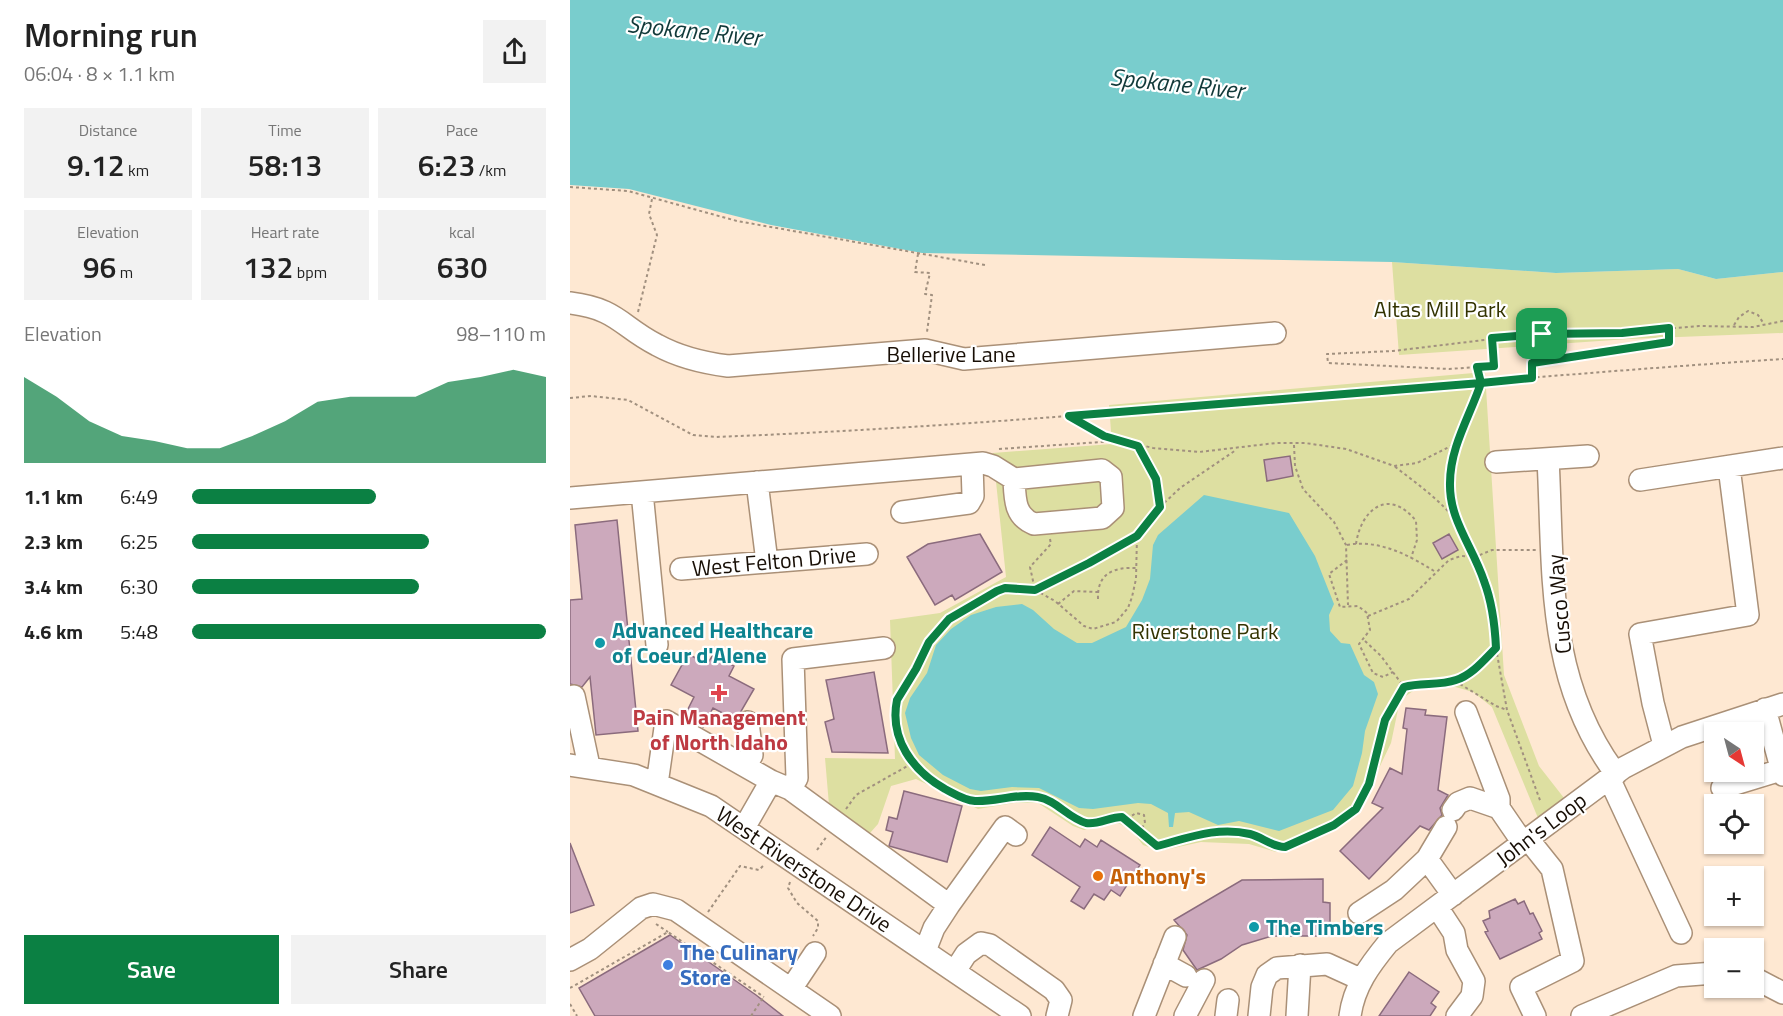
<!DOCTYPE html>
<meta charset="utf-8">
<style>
body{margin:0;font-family:"Titillium Web",sans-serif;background:#f2f2f2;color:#222;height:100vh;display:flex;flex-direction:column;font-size:22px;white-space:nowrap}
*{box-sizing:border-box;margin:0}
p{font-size:20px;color:#767676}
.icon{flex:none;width:33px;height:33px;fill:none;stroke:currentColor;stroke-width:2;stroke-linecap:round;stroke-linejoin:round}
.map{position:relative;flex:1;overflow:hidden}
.details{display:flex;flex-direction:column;background:#fff;width:570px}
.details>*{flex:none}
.needle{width:39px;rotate:144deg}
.fabs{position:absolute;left:1134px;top:722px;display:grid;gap:12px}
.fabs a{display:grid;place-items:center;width:60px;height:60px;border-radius:0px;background:#fff;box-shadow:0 2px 4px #0004;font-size:30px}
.pin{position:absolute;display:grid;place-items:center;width:51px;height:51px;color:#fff;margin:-26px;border-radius:12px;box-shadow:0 3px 9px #0006}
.round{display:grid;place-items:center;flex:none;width:63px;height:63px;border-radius:0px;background:#f2f2f2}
.head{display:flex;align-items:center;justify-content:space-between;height:102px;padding:0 24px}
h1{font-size:33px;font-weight:600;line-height:45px}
.metrics{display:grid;grid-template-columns:repeat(3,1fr);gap:9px;height:102px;padding:6px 24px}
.metrics div{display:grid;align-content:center;border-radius:0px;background:#f2f2f2;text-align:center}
.metrics b{font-size:30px;font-weight:600}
.metrics small{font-size:16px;font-weight:400}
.metrics p{font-size:16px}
.chart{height:168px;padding:12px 24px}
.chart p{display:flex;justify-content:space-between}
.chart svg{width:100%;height:108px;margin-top:6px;fill:#0b8043;opacity:.7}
.primary-button{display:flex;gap:12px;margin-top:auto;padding:12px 24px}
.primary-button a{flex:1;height:69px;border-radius:0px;background:#0b8043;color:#fff;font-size:24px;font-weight:600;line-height:69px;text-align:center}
.primary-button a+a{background:#f2f2f2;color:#222}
ul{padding:0 24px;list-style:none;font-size:20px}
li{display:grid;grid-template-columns:96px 72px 1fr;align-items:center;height:45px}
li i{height:15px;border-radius:8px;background:#0b8043}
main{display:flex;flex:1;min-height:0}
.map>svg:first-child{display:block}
.green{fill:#dddfa1}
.water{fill:#79cdcd}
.building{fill:#cca9bc;stroke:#8b6b7d;stroke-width:1.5}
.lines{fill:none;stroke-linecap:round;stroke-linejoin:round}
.minor-casing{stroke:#aa9077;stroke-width:24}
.path{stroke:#a1907f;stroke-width:2;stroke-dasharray:3 3;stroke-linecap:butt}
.minor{stroke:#fff;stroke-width:21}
.route-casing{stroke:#fff;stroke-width:12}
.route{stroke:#0b8043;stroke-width:8}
.culture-dot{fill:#0f9aa8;stroke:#fff;stroke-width:2}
.health-dot{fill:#e0444e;stroke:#fff;stroke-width:2}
.food-dot{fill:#e8710a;stroke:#fff;stroke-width:2}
.shop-dot{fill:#3f7fe0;stroke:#fff;stroke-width:2}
.labels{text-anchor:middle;stroke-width:4.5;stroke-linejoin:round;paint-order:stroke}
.park-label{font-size:22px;fill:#333301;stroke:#fff}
.street-label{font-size:22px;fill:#170e05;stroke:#fff}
.culture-label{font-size:22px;font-weight:bold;fill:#0d838f;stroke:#fff;text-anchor:start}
.health-label{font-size:22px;font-weight:bold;fill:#be3a42;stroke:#fff}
.food-label{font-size:22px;font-weight:bold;fill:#c56008;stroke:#fff;text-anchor:start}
.shop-label{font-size:22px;font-weight:bold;fill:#366cbe;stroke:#fff;text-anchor:start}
.water-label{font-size:24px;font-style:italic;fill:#103939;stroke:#fff}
</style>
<main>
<section class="details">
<div class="head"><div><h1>Morning run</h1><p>06:04 · 8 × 1.1 km</p></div><a class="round"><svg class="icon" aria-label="share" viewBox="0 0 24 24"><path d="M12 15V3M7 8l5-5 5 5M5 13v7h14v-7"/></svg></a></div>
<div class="metrics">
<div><p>Distance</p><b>9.12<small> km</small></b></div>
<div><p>Time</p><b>58:13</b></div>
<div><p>Pace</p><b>6:23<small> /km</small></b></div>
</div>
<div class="metrics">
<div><p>Elevation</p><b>96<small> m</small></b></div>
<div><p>Heart rate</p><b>132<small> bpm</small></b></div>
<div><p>kcal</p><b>630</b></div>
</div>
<div class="chart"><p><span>Elevation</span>98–110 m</p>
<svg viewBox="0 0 160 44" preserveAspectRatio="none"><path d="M0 44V9L10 17L20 27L30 33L40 35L50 38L60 38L70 33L80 27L90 19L100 17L110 17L120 17L130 11L140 9L150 6L160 9V44z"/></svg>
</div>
<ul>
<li><b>1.1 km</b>6:49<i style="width:52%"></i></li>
<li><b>2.3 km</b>6:25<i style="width:67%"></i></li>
<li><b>3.4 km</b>6:30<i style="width:64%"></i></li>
<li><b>4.6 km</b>5:48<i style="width:100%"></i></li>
</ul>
<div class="primary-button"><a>Save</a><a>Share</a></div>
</section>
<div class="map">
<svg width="1213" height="1016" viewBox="0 0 1213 1016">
<rect width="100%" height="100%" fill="#fee8d2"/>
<path class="green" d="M 822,262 L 986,273 L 1108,269 L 1146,279 L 1213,272 L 1213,333 L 1058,339 L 829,355 Z
M 915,372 L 934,675 L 969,766 L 994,798 L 968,818 L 922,707 L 903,692 L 882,686 L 846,689 L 830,700 L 821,743 L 790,808 L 776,820 L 706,852 L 679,844 L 631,842 L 590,851 L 573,845 L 561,830 L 550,824 L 537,822 L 514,830 L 503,826 L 468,803 L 444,803 L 408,809 L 346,779 L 321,786 L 308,824 L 300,833 L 259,805 L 255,758 L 325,759 L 320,620 L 370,613 L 436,577 L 423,453 L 542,444 L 539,405 Z"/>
<path class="water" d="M 0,0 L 1213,0 L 1213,272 L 1146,279 L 1108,269 L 986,273 L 822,262 L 352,253 L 201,225 L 59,189 L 0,185 Z
M 634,495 L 719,513 L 745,556 L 764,604 L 759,615 L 760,631 L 771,643 L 780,644 L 794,675 L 804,682 L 808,694 L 795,731 L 792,753 L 783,786 L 763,810 L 709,831 L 669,821 L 648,825 L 619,812 L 605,813 L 603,827 L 599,827 L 598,813 L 581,804 L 568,803 L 523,809 L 509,808 L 469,788 L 442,787 L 411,791 L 400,789 L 373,775 L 349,755 L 341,738 L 335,713 L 340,698 L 357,673 L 366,645 L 381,629 L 401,615 L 426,607 L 452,604 L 463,610 L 484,629 L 507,643 L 522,643 L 556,627 L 572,600 L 580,579 L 583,545 L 588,535 Z"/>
<path class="building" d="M 720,456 L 723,476 L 697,481 L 694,460 Z
M 47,520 L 68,731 L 26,735 L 20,677 L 12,687 L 0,684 L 0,600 L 12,599 L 5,525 Z
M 410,534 L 432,572 L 385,600 L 382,595 L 365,605 L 337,557 L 358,544 Z
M 879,534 L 888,550 L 872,559 L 863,543 Z
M 118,654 L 137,664 L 143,655 L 164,666 L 159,676 L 184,689 L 166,720 L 143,708 L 133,727 L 114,717 L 124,697 L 101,685 Z
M 304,672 L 318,753 L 262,752 L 255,722 L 264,719 L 256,680 Z
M 836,708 L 856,710 L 855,715 L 877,717 L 868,790 L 878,795 L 870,808 L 872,815 L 859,830 L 850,826 L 799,879 L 770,851 L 813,808 L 802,803 L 820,768 L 832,774 L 837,729 L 833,728 Z
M 334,791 L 392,806 L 377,862 L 319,846 L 323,832 L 316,830 L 319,817 L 327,819 Z
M 480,827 L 510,847 L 515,839 L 527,847 L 531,840 L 570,865 L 550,896 L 541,890 L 534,900 L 524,894 L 514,909 L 501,901 L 510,887 L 462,855 Z
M 0,843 L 24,905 L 0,913 Z
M 753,879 L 753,902 L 760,903 L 760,936 L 702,936 L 672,945 L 651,959 L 627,970 L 613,950 L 617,935 L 604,920 L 672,880 Z
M 945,899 L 948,904 L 954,901 L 960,914 L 963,913 L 972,931 L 969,933 L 972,939 L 930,959 L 915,932 L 918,931 L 913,921 L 920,918 L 919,911 Z
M 100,935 L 186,995 L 213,1016 L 25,1016 L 9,988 Z
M 839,972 L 869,992 L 861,1003 L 866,1007 L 860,1016 L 809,1016 Z"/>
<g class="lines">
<defs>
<path id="minor" d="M 0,303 C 48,309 50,326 87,345 C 109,357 134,363 158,366 L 355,350 L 394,359 L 705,333
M 978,459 C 984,571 975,679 1046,774
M 926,462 L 1018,456
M 1070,480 L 1213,458
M 187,482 L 197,562
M 72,492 L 87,645
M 0,498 L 413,463 L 423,466 L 444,479 L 532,470 L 541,477 L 543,508 L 532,518 L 464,524 C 444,516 445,498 444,479
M 332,512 L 399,503 L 403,496 L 402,464
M 111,569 L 297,554
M 4,696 L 19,766
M 1195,709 L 1213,775
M 896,712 L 929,799 L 929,808
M 1094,745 L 1083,703 L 1070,634 L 1178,615 L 1159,467
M 0,765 L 64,775 L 141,806 L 450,1016
M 176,766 L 182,755 L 178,722
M 1039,778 L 1111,933
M 87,784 L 96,721 L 201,781
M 1152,788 L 1211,770
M 220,789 L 227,778 L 223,659 L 314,648
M 883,810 L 888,803 L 900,798 L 929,808 L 953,843
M 876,827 L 857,859 L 883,895
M 174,828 L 201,781 L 220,789 L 379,905 L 364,928 L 355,951
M 958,839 L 982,869 L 1003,961 L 951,987 L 965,1016
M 379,905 L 435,827 L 446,835
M 867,907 L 884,933 L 887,950 L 904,981 L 902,996 L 887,1016
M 789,913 L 824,890 L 857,859
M 0,960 L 20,949 L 71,908 L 83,904 L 106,910 L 260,1016
M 594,964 L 616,976
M 385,971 L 396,954 L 411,943 L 420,945 L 484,990 L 491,1000 L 487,1016
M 1184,978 L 1213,993
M 221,989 L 245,953
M 574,1016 L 605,937
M 615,1016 L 634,980
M 656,1016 L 658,1000
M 689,1016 L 692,987 L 697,975 L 707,968 L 757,964 L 792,980
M 727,1016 L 730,965
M 780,1016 C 784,986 800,965 818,943 L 1053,768 L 1112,737 L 1213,704
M 1012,1016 L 1106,976 L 1144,973"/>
</defs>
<use href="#minor" class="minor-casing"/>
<path class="path" d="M 0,187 L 58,191 L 167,221 L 415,265
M 348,254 L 345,272 L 360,273 L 355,294 L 362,295 L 357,332
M 68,312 L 87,235 L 79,214 L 82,199
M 1164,325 L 1169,317 L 1178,311 L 1188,315 L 1194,324
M 907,367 L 924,366 L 922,338
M 962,378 L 962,363 L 1099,341 L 1099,328
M 0,398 L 21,396 L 58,400 L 123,435 L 146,437 C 503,423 857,382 1213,359
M 499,416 L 534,436 L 583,448 L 629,452 L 706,443 L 735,443 L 776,449 L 824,466 L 847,463 L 885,444 L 900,418 L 911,383 L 907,367 L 879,369 L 758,363 L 757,354 L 823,351 L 939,337 L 1052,333 L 1129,326 L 1183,327 L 1213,321
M 568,445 L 586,479 L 590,507 L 567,536 L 519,563 L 465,590 L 435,588 L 427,591 L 379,619 L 359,642 L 346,669 L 327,700 L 324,711 L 327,731 L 339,761 L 365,783 L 395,799 L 406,801 L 453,796 L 474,798 L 518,823 L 552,817 L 587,846 C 618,838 647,826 680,834 C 692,837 702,847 715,847 L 764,825 L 786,809 L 799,784 L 815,720 L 834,687 C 851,682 869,686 886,680 C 902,675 913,660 926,648 C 923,600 909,543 874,507 C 859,492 841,479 824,466
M 724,445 L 725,466 L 733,489 L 764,522 L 776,545 L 778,605
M 429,449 L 546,441
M 590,507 L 610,488 L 666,450
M 885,519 L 880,482 L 885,444
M 480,539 L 481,544 L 460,567 L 465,590 L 485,601 L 514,626 L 523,629 L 546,622 L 558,608 L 562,597 L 566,579 L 567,536
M 786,544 C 791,509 819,487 846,521 L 847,540 L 841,558
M 777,545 C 808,539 839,555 864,571
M 777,560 L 759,574 L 770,607 L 788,606 L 797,613 L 800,630 L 789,644 L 803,673 L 813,677 L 823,672
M 528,599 C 527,573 544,567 566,568
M 488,604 L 504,591 L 528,592
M 798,616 L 839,599 L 879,560 L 891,556 L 905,557 L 922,550 L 966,550
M 795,641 L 811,656 L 834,687
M 926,648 L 937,710 L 971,803
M 885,681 L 926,706 L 937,710
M 276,809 L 286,795 L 341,764
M 557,819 L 566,813 L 574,815 L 575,823 L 569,833
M 247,850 L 257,836
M 220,882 L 218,888 L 227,903 L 248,921 L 248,928 L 243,936
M 138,912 L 170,866 L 189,870 L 195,864
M 86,924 L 98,932
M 0,988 L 98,932 L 194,997
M 0,1004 L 7,1016
M 181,1016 L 193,998"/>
<use href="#minor" class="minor"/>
</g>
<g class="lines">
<defs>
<path id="route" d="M 972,334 L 922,338 L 924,366 L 907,367 L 911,383 L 499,416 L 534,436 L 568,446 L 586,479 L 590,507 L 567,536 L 519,563 L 465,590 L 435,588 L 427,591 L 379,619 L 359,642 L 346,669 L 327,700 C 319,739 343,771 375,789 C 385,794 393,800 405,801 C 426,802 447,793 468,797 C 486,800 498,818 516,823 C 528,825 540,817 552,817 L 587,846 C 618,838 647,826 680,834 C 692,837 702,847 715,847 L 764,825 L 786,809 L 799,784 L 815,720 L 834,687 C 851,682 869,686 886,680 C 902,675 914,660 926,648 C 925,626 922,602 914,581 C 903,547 879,520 880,483 C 880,447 900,416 911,383 L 962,378 L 962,363 L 1099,342 L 1099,328 L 1052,333 L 972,334"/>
</defs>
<use href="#route" class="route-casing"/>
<use href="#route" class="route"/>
</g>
<g class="culture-dot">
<circle cx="30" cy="643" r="6"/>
<circle cx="684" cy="927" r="6"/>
</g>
<path class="health-dot" d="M146 684h6v6h6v6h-6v6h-6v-6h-6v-6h6z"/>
<circle class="food-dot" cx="528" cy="876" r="6"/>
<circle class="shop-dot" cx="98" cy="965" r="6"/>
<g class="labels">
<g class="park-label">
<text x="870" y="317">Altas Mill Park</text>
<text x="635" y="639">Riverstone Park</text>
</g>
<g class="street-label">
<text x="381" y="362">Bellerive Lane</text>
<text transform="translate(204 561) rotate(-5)" y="8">West Felton Drive</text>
<text transform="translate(989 604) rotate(-95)" y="8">Cusco Way</text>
<text transform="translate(971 829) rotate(-37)" y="8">John's Loop</text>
<text transform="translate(234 869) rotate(34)" y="8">West Riverstone Drive</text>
</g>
<g class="culture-label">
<text x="42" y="638">Advanced Healthcare<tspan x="42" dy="25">of Coeur d'Alene</tspan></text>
<text x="696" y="935">The Timbers</text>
</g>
<g class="health-label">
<text x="149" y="725">Pain Management<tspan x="149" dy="25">of North Idaho</tspan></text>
</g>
<g class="food-label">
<text x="540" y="884">Anthony's</text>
</g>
<g class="shop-label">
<text x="110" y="960">The Culinary<tspan x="110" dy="25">Store</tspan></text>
</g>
<g class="water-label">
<text transform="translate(124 31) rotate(6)" y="8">Spokane River</text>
<text transform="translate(607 84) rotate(6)" y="8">Spokane River</text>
</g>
</g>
</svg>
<div class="fabs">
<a><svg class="needle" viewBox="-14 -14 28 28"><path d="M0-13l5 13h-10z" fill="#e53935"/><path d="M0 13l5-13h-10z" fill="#767676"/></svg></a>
<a><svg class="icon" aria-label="locate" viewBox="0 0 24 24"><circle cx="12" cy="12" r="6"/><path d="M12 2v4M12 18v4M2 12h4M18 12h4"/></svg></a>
<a>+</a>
<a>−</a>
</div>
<div class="pin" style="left:972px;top:334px;background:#1e9e55"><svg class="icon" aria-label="arrive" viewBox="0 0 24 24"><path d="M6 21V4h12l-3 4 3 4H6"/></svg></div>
</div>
</main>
